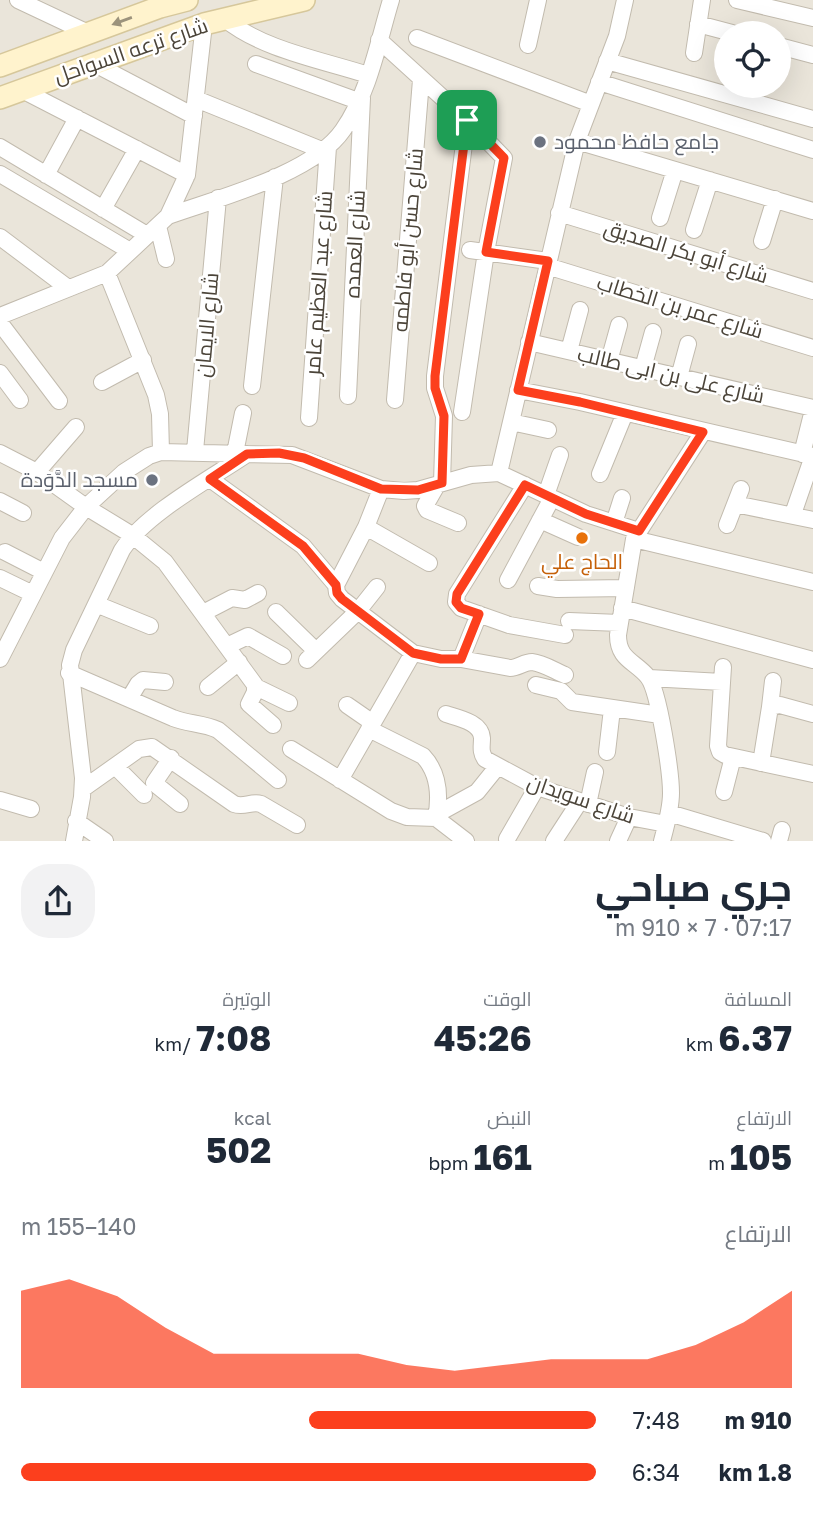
<!DOCTYPE html>
<html lang="ar">
<meta charset="utf-8">
<style>
body{margin:0;font-family:"Golos Text",Cairo,sans-serif;background:#f2f2f3;color:#1f2937;direction:rtl;height:100vh;display:flex;flex-direction:column;font-size:26px;white-space:nowrap}
*{box-sizing:border-box;margin:0}
p{font-size:23px;color:#747a83}
.icon{flex:none;width:38px;height:38px;fill:none;stroke:currentColor;stroke-width:2;stroke-linecap:round;stroke-linejoin:round}
.map{position:relative;height:841px;overflow:hidden;direction:ltr}
.sheet{display:flex;flex-direction:column;background:#fff;flex:1}
.sheet>*{flex:none}
.controls{position:absolute;left:714px;top:21px;display:grid;gap:14px}
.controls a{display:grid;place-items:center;width:77px;height:77px;border-radius:50%;background:#fff;box-shadow:0 7px 28px #0002;font-size:35px}
.pin{position:absolute;display:grid;place-items:center;width:60px;height:60px;color:#fff;margin:-30px;border-radius:14px;box-shadow:0 4px 10px #0006}
.round{display:grid;place-items:center;flex:none;width:74px;height:74px;border-radius:28px;background:#f2f2f3}
.overview{display:flex;align-items:center;justify-content:space-between;height:119px;padding:0 21px}
h1{font-size:38px;font-weight:700;line-height:52px}
.figures{display:grid;grid-template-columns:repeat(3,1fr);gap:10px;height:119px;padding:7px 21px}
.figures div{display:grid;align-content:center}
.figures b{font-size:35px;font-weight:700}
.figures small{font-size:19px;font-weight:400}
.figures p{font-size:19px}
.chart{height:196px;padding:14px 21px}
.chart p{display:flex;justify-content:space-between}
.chart svg{width:100%;height:126px;margin-top:7px;fill:#fc3f1d;opacity:.7}
ul{padding:0 21px;list-style:none;font-size:23px}
li{display:grid;grid-template-columns:112px 84px 1fr;align-items:center;height:52px}
li i{height:18px;border-radius:9px;background:#fc3f1d}
.map>svg:first-child{display:block}
.residential{fill:#eae5da;fill-rule:evenodd}
.lines{fill:none;stroke-linecap:round;stroke-linejoin:round}
.street-casing{stroke:#c2bbae;stroke-width:18}
.secondary-casing{stroke:#d6c79b;stroke-width:24}
.street{stroke:#fff;stroke-width:16}
.secondary{stroke:#fff3cd;stroke-width:21}
.oneway{fill:#9c937c}
.route-casing{stroke:#fff;stroke-width:14}
.route{stroke:#fc3f1d;stroke-width:9}
.worship-dot{fill:#6b7280;stroke:#fff;stroke-width:2.5}
.food-dot{fill:#e8710a;stroke:#fff;stroke-width:2.5}
.labels{text-anchor:middle;stroke-width:5;stroke-linejoin:round;paint-order:stroke}
.street-label{font-size:21px;fill:#4b4439;stroke:#fff}
.worship-label{font-size:21px;fill:#5b616d;stroke:#fff;text-anchor:start}
.food-label{font-size:21px;fill:#c56008;stroke:#fff}
</style>
<div class="map">
<svg width="813" height="841" viewBox="0 0 813 841">
<rect width="100%" height="100%" fill="#f6f3ec"/>
<path class="residential" d="M 0,0 L 813,0 L 813,841 L 0,841 ZM 726,33 L 779,33 L 779,86 L 726,86 Z"/>
<g class="lines">
<defs>
<path id="street" d="M 18,0 L 88,33
M 737,0 L 813,18
M 225,19 C 263,50 322,60 368,75
M 698,24 L 732,33
M 417,38 L 591,104
M 379,40 L 467,120 L 504,158 L 486,252 L 462,412
M 528,45 L 538,0
M 779,46 L 813,55
M 694,53 L 702,0
M 607,61 L 813,119
M 93,63 L 194,116
M 256,64 L 358,101
M 599,82 L 813,150
M 22,90 L 187,175
M 196,99 L 324,151
M 577,141 L 813,211
M 0,147 L 147,235
M 0,174 L 130,251
M 46,175 L 77,118
M 103,209 L 137,149
M 559,213 L 813,291
M 168,216 C 218,198 313,174 343,130 C 369,93 378,43 391,0
M 660,218 L 675,170
M 158,226 L 166,259
M 694,230 L 710,180
M 0,237 L 68,288
M 762,241 L 775,199
M 470,250 L 548,261
M 547,266 L 813,348
M 107,273 L 156,395 L 160,414 L 161,452
M 0,316 L 107,273 L 168,216 L 187,175 L 204,24
M 0,323 L 59,401
M 529,342 L 813,408
M 569,351 L 580,310
M 609,361 L 619,325
M 643,368 L 653,332
M 0,373 L 20,400
M 679,377 L 688,344
M 102,382 L 143,360
M 252,386 L 275,177
M 518,390 L 580,402 L 813,456 L 793,514
M 348,396 L 362,98
M 395,400 L 421,80
M 309,418 L 328,147
M 511,422 L 548,430
M 195,451 L 218,198
M 0,453 L 37,472 L 86,507 L 132,535 L 165,562 L 255,685 L 255,692 L 249,704 L 273,725
M 235,453 L 243,413
M 802,454 L 813,410
M 37,472 L 76,427
M 499,473 L 577,141 L 617,36 L 625,0
M 600,474 L 625,413
M 210,479 L 303,546 L 336,585 L 337,593 L 342,599 L 413,653 L 441,659 L 461,659 L 510,668 C 518,668 524,662 532,662 C 543,663 555,671 565,675
M 442,483 L 444,416 L 435,388 L 435,376 L 467,120
M 437,485 L 425,506 L 427,510 L 458,523
M 525,485 L 457,594 L 456,602 L 461,608 L 509,625 L 565,635
M 546,495 L 560,455
M 0,501 L 23,513
M 735,504 L 813,520
M 540,520 L 578,537
M 614,523 L 622,498
M 727,525 L 741,489
M 366,527 L 429,563
M 634,539 L 813,582
M 5,552 L 44,572
M 0,578 L 33,594
M 508,580 L 552,498
M 336,585 L 366,527 L 381,489
M 538,586 L 557,589 L 626,588
M 96,604 L 150,626
M 622,608 L 813,660
M 276,612 L 316,651
M 203,613 L 232,598 L 245,600 L 258,593
M 569,621 L 620,623
M 227,646 L 248,636 L 283,656
M 0,659 L 62,538 L 86,507 L 124,472 L 149,456 L 161,452 L 292,455 L 381,489 L 404,491 L 418,490 L 471,475 L 499,473 L 586,514 L 639,531
M 461,659 L 479,614
M 307,660 L 358,611 L 377,587
M 723,667 L 718,746 L 720,752 L 725,755 L 813,774
M 69,673 L 173,718 C 188,724 203,723 218,730 L 278,780
M 649,678 L 722,682
M 536,685 L 561,691 L 572,702 L 660,715
M 208,687 L 239,662
M 256,687 L 289,703
M 129,699 L 138,684 L 143,680 L 165,682
M 347,705 L 373,723
M 770,707 L 773,681
M 446,714 C 458,718 481,722 482,738 C 482,747 480,751 485,759 L 537,787 L 629,817 L 666,824
M 369,729 L 423,756 C 439,773 440,797 436,818
M 291,749 L 391,811 L 407,817 L 436,818 L 466,841
M 607,752 L 612,709
M 171,758 L 154,783 L 180,804
M 761,763 L 770,707 L 780,705 L 813,714
M 115,766 L 144,795
M 340,780 L 413,653
M 84,788 L 139,749 L 152,747 L 234,804 C 244,808 251,801 261,804 L 297,825
M 724,792 L 733,757
M 0,800 L 31,809
M 588,804 L 595,772
M 669,813 L 763,841
M 437,814 L 477,792 L 498,766
M 76,821 L 105,841
M 507,839 L 537,787
M 74,841 L 82,797 L 83,778 L 70,665 L 74,650 L 122,550 C 145,514 210,479 247,454
M 554,841 L 580,801
M 618,841 L 629,817
M 662,841 C 666,826 671,809 671,793 C 671,773 659,691 648,677 C 635,661 618,660 618,635 L 634,539 L 703,432
M 779,841 L 782,830"/>
<path id="secondary" d="M 0,66 L 160,7 L 187,0
M 0,98 L 204,24 L 304,0"/>
</defs>
<use href="#street" class="street-casing"/>
<use href="#secondary" class="secondary-casing"/>
<use href="#street" class="street"/>
<use href="#secondary" class="secondary"/>
</g>
<defs><path id="oneway-solid" d="M-6-.8H1V-3.2L6.5 0L1 3.2V.8H-6Z" transform="scale(1.75)"/></defs>
<use class="oneway" href="#oneway-solid" transform="translate(122 21) rotate(160)"/>
<g class="lines">
<defs>
<path id="route" d="M 467,120 L 504,158 L 486,252 L 548,261 L 518,390 L 580,402 L 703,432 L 639,531 L 586,514 L 525,485 L 457,594 L 456,602 L 461,608 L 479,614 L 461,659 L 441,659 L 413,653 L 342,599 L 337,593 L 336,585 L 303,546 L 210,479 L 247,454 L 279,453 L 304,458 L 381,489 L 418,490 L 442,483 L 444,416 L 435,388 L 435,376 Z"/>
</defs>
<use href="#route" class="route-casing"/>
<use href="#route" class="route"/>
</g>
<g class="worship-dot">
<circle cx="540" cy="142" r="7"/>
<circle cx="152" cy="480" r="7"/>
</g>
<circle class="food-dot" cx="582" cy="538" r="7"/>
<g class="labels">
<g class="street-label">
<text transform="translate(131 51) rotate(-19)" y="7">شارع ترعه السواحل</text>
<text transform="translate(408 240) rotate(-85)" y="7">شارع حسن أبو فاطمه</text>
<text transform="translate(355 244) rotate(-87)" y="7">شارع العمده</text>
<text transform="translate(686 252) rotate(17)" y="7">شارع أبو بكر الصديق</text>
<text transform="translate(319 283) rotate(-86)" y="7">شارع عبد العظيم عامر</text>
<text transform="translate(680 307) rotate(17)" y="7">شارع عمر بن الخطاب</text>
<text transform="translate(207 325) rotate(-85)" y="7">شارع الايمان</text>
<text transform="translate(671 375) rotate(13)" y="7">شارع على بن ابى طالب</text>
<text transform="translate(581 799) rotate(19)" y="7">شارع سويدان</text>
</g>
<g class="worship-label">
<text x="554" y="149">جامع حافظ محمود</text>
<text x="138" y="487" text-anchor="end">مسجد الدَّوَدة</text>
</g>
<g class="food-label">
<text x="582" y="569">الحاج علي</text>
</g>
</g>
</svg>
<div class="controls">
<a><svg class="icon" aria-label="locate" viewBox="0 0 24 24"><circle cx="12" cy="12" r="6"/><path d="M12 2v4M12 18v4M2 12h4M18 12h4"/></svg></a>
</div>
<div class="pin" style="left:467px;top:120px;background:#1e9e55"><svg class="icon" aria-label="arrive" viewBox="0 0 24 24"><path d="M6 21V4h12l-3 4 3 4H6"/></svg></div>
</div>
<section class="sheet">
<div class="overview"><div><h1>جري صباحي</h1><p>07:17 · 7 × 910 m</p></div><a class="round"><svg class="icon" aria-label="share" viewBox="0 0 24 24"><path d="M12 15V3M7 8l5-5 5 5M5 13v7h14v-7"/></svg></a></div>
<div class="figures">
<div><p>المسافة</p><b>6.37<small> km</small></b></div>
<div><p>الوقت</p><b>45:26</b></div>
<div><p>الوتيرة</p><b>7:08<small> /km</small></b></div>
</div>
<div class="figures">
<div><p>الارتفاع</p><b>105<small> m</small></b></div>
<div><p>النبض</p><b>161<small> bpm</small></b></div>
<div><p>kcal</p><b>502</b></div>
</div>
<div class="chart"><p><span>الارتفاع</span>140–155 m</p>
<svg viewBox="0 0 160 44" preserveAspectRatio="none"><path d="M0 44V10L10 6L20 12L30 23L40 32L50 32L60 32L70 32L80 36L90 38L100 36L110 34L120 34L130 34L140 29L150 21L160 10V44z"/></svg>
</div>
<ul>
<li><b>910 m</b>7:48<i style="width:50%"></i></li>
<li><b>1.8 km</b>6:34<i style="width:100%"></i></li>
</ul>
</section>
